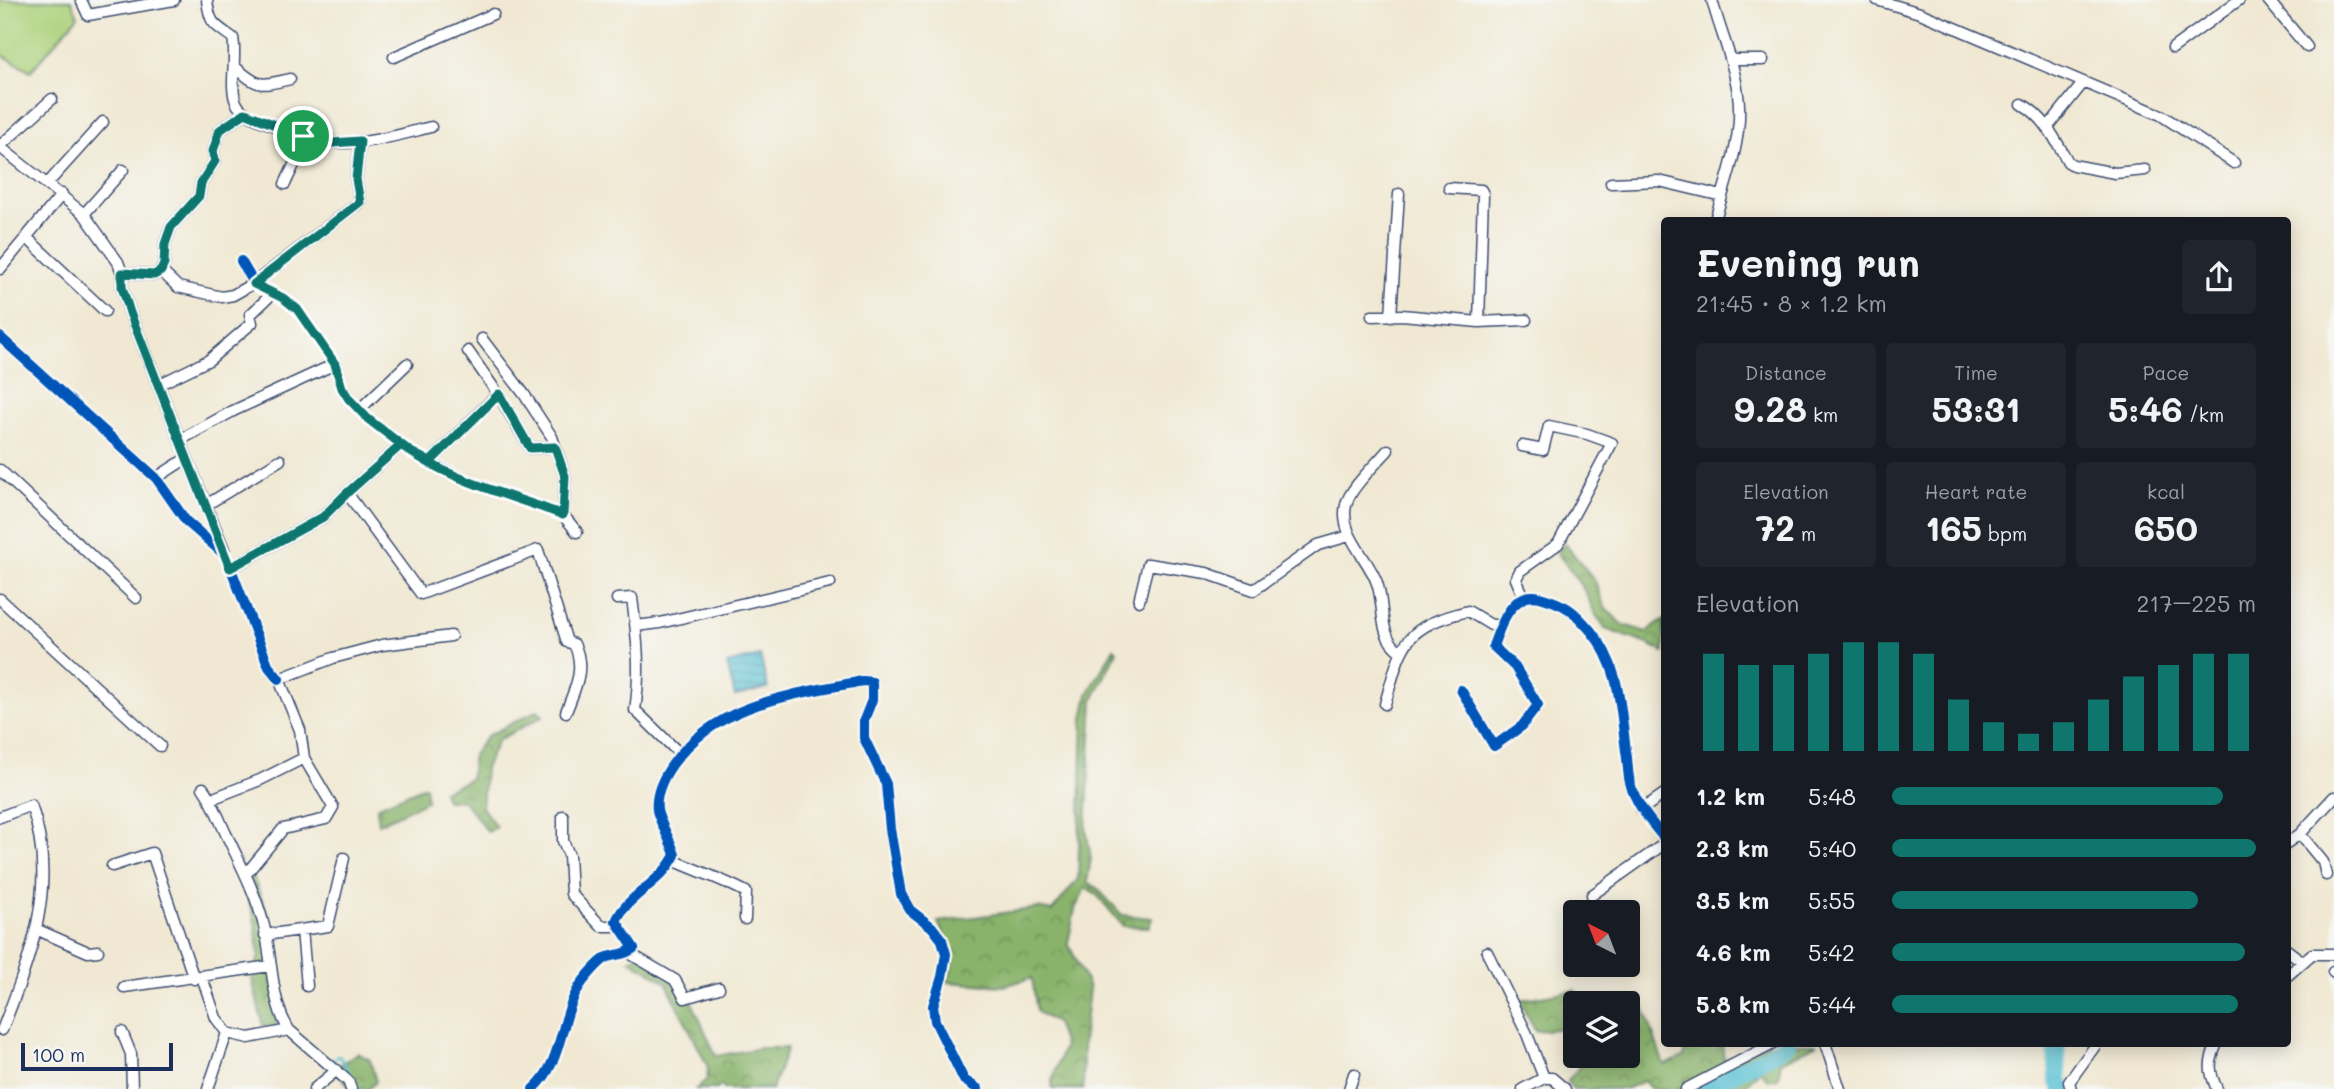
<!DOCTYPE html>
<meta charset="utf-8">
<style>
body{margin:0;font-family:Mali,sans-serif;background:#20242c;color:#f1f3f6;height:100vh;display:flex;flex-direction:column;font-size:26px;white-space:nowrap}
*{box-sizing:border-box;margin:0}
p{font-size:23px;color:#9ea1a6}
.icon{flex:none;width:38px;height:38px;fill:none;stroke:currentColor;stroke-width:2;stroke-linecap:round;stroke-linejoin:round}
.map{position:relative;flex:1;overflow:hidden}
.side{position:absolute;left:1661px;top:217px;width:630px;height:830px;display:flex;flex-direction:column;background:#171b24;border-radius:7px;box-shadow:0 4px 18px #0003}
.side>*{flex:none}
.needle{width:46px;rotate:318deg}
.tools{position:absolute;left:1563px;top:900px;display:grid;gap:14px}
.tools a{display:grid;place-items:center;width:77px;height:77px;border-radius:7px;background:#171b24;box-shadow:0 4px 18px #0003;font-size:35px}
.scale{position:absolute;left:21px;bottom:18px;width:152px;box-sizing:border-box;padding-left:7px;border:4px solid #1b2f5e;border-top:0;font-size:19px;line-height:24px;white-space:nowrap;color:#1b2f5e;-webkit-text-stroke:5px #f6f6f2;paint-order:stroke}
.pin{position:absolute;display:grid;place-items:center;width:60px;height:60px;color:#fff;margin:-30px;border:4px solid #fff;border-radius:50%;box-shadow:0 2px 7px #0007}
.round{display:grid;place-items:center;flex:none;width:74px;height:74px;border-radius:7px;background:#20242c}
.head{display:flex;align-items:center;justify-content:space-between;height:119px;padding:0 35px}
h1{font-size:38px;font-weight:700;line-height:52px}
.metrics{display:grid;grid-template-columns:repeat(3,1fr);gap:10px;height:119px;padding:7px 35px}
.metrics div{display:grid;align-content:center;border-radius:7px;background:#20242c;text-align:center}
.metrics b{font-size:35px;font-weight:700}
.metrics small{font-size:19px;font-weight:400}
.metrics p{font-size:19px}
.chart{height:196px;padding:14px 35px}
.chart p{display:flex;justify-content:space-between}
.chart svg{width:100%;height:126px;margin-top:7px;stroke:#0f766e;stroke-width:6}
ul{padding:0 35px;list-style:none;font-size:23px}
li{display:grid;grid-template-columns:112px 84px 1fr;align-items:center;height:52px}
li i{height:18px;border-radius:9px;background:#0f766e}
.map>svg:first-child{display:block}
.forest{fill:url(#forest-crowns);stroke:#527164;stroke-width:2}
.green{fill:#acd17a;stroke:#64806c;stroke-width:2}
.water{fill:url(#water-rules);stroke:#397898;stroke-width:2}
.lines{fill:none;stroke-linecap:round;stroke-linejoin:round}
.stream{stroke:#57c0d3;stroke-width:2.5}
.river{stroke:#57c0d3;stroke-width:18}
.minor-casing{stroke:#3b4b6f;stroke-width:13}
.minor{stroke:#fff;stroke-width:10}
.cycleway-casing{stroke:#f6f6f2;stroke-width:15}
.cycleway{stroke:#0057b8;stroke-width:10}
.route-casing{stroke:#fff;stroke-width:14}
.route{stroke:#0f766e;stroke-width:9}
</style>
<div class="map">
<svg width="2334" height="1089" viewBox="0 0 2334 1089">
<defs>
<pattern id="forest-crowns" width="20" height="18" patternUnits="userSpaceOnUse" patternTransform="scale(1.75)"><rect width="20" height="18" fill="#89b36a"/><path d="M2 6a3 3 0 1 1 6 0M12 15a3 3 0 1 1 6 0" fill="none" stroke="#6f925a"/></pattern>
<pattern id="water-rules" width="6" height="5" patternUnits="userSpaceOnUse" patternTransform="scale(1.75)"><rect width="6" height="5" fill="#57c0d3"/><path d="M0 2.5h6" fill="none" stroke="#479cae"/></pattern>
</defs>
<rect width="100%" height="100%" fill="#f6f6f2"/>
<filter id="ink" filterUnits="userSpaceOnUse"><feTurbulence type="fractalNoise" baseFrequency=".0143" numOctaves="2"/><feDisplacementMap in="SourceGraphic" scale="14" xChannelSelector="R" yChannelSelector="G"/><feConvolveMatrix kernelMatrix="1 2 1 2 8 2 1 2 1" color-interpolation-filters="sRGB"/></filter>
<filter id="wash" filterUnits="userSpaceOnUse"><feTurbulence type="fractalNoise" baseFrequency=".00686" numOctaves="4" result="noise"/><feDisplacementMap in="SourceGraphic" scale="28" xChannelSelector="R" yChannelSelector="G"/><feGaussianBlur stdDeviation="1.57" result="paint"/><feColorMatrix in="noise" values="0 0 0 0 0 0 0 0 0 0 0 0 0 0 0 0 0 1.4 0 .05"/><feComposite in="paint" operator="in"/></filter>
<g filter="url(#wash)">
<rect width="100%" height="100%" fill="#f0e8d2"/>
<path class="forest" d="M 1565,544 L 1594,579 L 1604,606 L 1621,624 L 1646,632 L 1664,620 L 1664,652 L 1648,644 L 1605,629 L 1594,612 L 1586,593 L 1557,552 Z
M 1114,648 L 1117,651 L 1093,700 L 1086,828 L 1091,859 L 1087,882 L 1097,888 L 1122,915 L 1152,918 L 1149,927 L 1123,926 L 1098,896 L 1085,888 L 1075,909 L 1068,943 L 1089,988 L 1083,1042 L 1083,1089 L 1052,1089 L 1052,1081 L 1064,1046 L 1056,1023 L 1037,1012 L 1032,978 L 1003,986 L 948,982 L 954,959 L 938,922 L 1038,908 L 1052,911 L 1078,879 L 1083,719 L 1088,694 Z
M 538,710 L 543,716 L 498,740 L 485,768 L 482,807 L 496,827 L 488,832 L 463,800 L 446,800 L 443,791 L 470,779 L 473,755 L 487,736 Z
M 425,786 L 427,801 L 378,824 L 377,807 Z
M 252,874 L 266,910 L 282,994 L 274,1009 L 278,1028 L 263,1026 L 252,979 L 259,956 L 254,917 L 241,880 Z
M 638,955 L 682,980 L 716,1056 L 761,1048 L 787,1048 L 772,1089 L 724,1089 L 721,1085 L 717,1089 L 696,1089 L 707,1079 L 708,1067 L 666,982 L 630,960 Z
M 1575,990 L 1583,1003 L 1575,1003 L 1575,1027 L 1536,1031 L 1519,1000 Z
M 1640,996 L 1664,1065 L 1684,1057 L 1684,1043 L 1722,1043 L 1724,1060 L 1767,1043 L 1817,1044 L 1781,1062 L 1778,1078 L 1768,1080 L 1760,1070 L 1745,1086 L 1746,1089 L 1651,1089 L 1644,1081 L 1625,1089 L 1573,1089 L 1567,1081 L 1591,1055 L 1628,1055 L 1627,1003 Z
M 358,1053 L 370,1060 L 376,1082 L 368,1089 L 351,1089 L 339,1074 L 341,1064 Z"/>
<path class="green" d="M 0,0 L 71,0 L 78,16 L 31,71 L 0,54 Z"/>
<path class="water" d="M 760,656 L 768,688 L 735,696 L 727,664 Z"/>
<g class="lines">
<path class="stream" d="M 333,1062 L 338,1055 C 347,1064 351,1079 359,1089"/>
<path class="river" d="M 2056,1043 L 2058,1081 L 2063,1089
M 1701,1089 L 1768,1056 L 1787,1043"/>
</g>
</g>
<g filter="url(#ink)">
<g class="lines">
<defs>
<path id="minor" d="M 81,0 L 88,15 L 174,0
M 207,0 C 210,25 214,24 233,38 C 237,57 229,86 236,102 C 241,115 260,120 272,125 C 290,132 309,139 329,142 C 359,147 402,134 431,127
M 1712,0 C 1720,31 1734,61 1738,94 C 1744,137 1726,180 1715,220
M 1877,0 L 1920,13 L 2161,115 L 2234,163
M 2268,0 L 2307,47
M 2173,48 L 2239,0
M 394,57 L 493,14
M 1731,60 L 1763,60
M 235,67 C 260,88 259,86 290,79
M 2022,104 C 2045,117 2055,139 2068,162 L 2073,165 L 2115,173 L 2145,170
M 2048,127 L 2083,83
M 0,146 L 52,99
M 0,147 L 84,214 L 118,262 L 122,273 L 122,287 L 130,313 L 187,458
M 48,183 L 103,122
M 1611,183 L 1659,181 L 1722,196
M 285,184 L 300,152 L 303,136
M 1449,188 L 1481,190 L 1483,194 L 1479,322
M 84,214 L 123,170
M 26,237 L 105,311
M 241,261 L 254,283 L 283,298 L 297,309 L 335,364 L 342,388 L 349,399 L 368,419 L 411,452 L 463,479 L 563,515
M 0,269 L 62,194
M 161,271 L 178,287 L 222,297 L 233,295 L 254,283 L 360,202 L 356,179 L 360,141
M 122,273 L 154,275 L 161,271 L 164,264 L 165,244 L 171,227 L 199,196 L 201,183 L 215,161 L 213,151 L 220,130 L 245,113
M 1372,316 L 1402,315 L 1479,322 L 1526,320
M 1391,316 L 1399,194
M 0,337 L 156,478 L 186,521 L 226,556 L 269,667 L 279,679
M 482,339 L 524,394 L 552,437 L 565,476 L 563,515 L 577,532
M 468,351 L 498,394 L 530,448 L 555,447
M 158,385 L 209,360 L 252,323 L 250,315 L 273,293
M 359,410 L 407,364
M 180,440 L 233,411 L 335,364
M 1522,446 L 1543,450 L 1549,426 L 1587,434 L 1612,443 L 1558,544 L 1520,571 L 1516,579 L 1524,597
M 1388,450 C 1377,463 1349,489 1346,505 C 1339,535 1368,557 1377,583 C 1385,606 1378,637 1400,651
M 430,462 L 498,394
M 0,470 L 136,598
M 156,478 L 187,458 L 225,552
M 347,493 L 421,594 L 538,550 L 567,642 L 574,644 C 586,669 575,688 566,712
M 206,505 L 280,460
M 230,568 L 323,517 L 347,493 L 401,445
M 0,599 L 160,746
M 617,599 L 632,598 C 637,635 641,673 635,710 L 680,754
M 1139,601 L 1148,564 L 1206,573 L 1254,590 L 1318,545 L 1349,536
M 636,626 L 660,623 L 830,583
M 1461,690 L 1494,746 L 1522,726 L 1538,705 L 1515,667 L 1493,646 C 1500,626 1512,590 1540,597 C 1567,605 1573,610 1591,631 C 1622,668 1620,712 1627,758 C 1628,768 1628,780 1632,789 C 1639,808 1651,822 1664,838
M 1385,704 C 1402,644 1402,627 1468,611 L 1491,625 L 1501,625
M 203,788 C 214,803 219,820 227,836 C 241,865 256,894 264,926 C 273,959 270,1000 289,1030 L 348,1081 L 351,1089
M 211,799 L 260,780 L 304,758 L 300,730 L 279,679 L 333,658 L 382,645 L 451,636
M 1641,810 L 1664,794
M 563,816 L 563,841 L 569,855 L 571,894 L 601,926 L 619,926
M 0,817 L 31,805 C 59,884 31,956 2,1030
M 2300,834 L 2323,862 L 2326,875
M 2287,843 L 2300,834 L 2334,797
M 673,860 C 697,871 722,879 746,892 L 745,919
M 112,866 L 152,853 L 194,979
M 246,874 L 283,829 L 326,819 L 333,807 L 304,758
M 1592,895 L 1664,844
M 38,930 L 88,952 L 98,951
M 302,930 L 307,986
M 265,935 L 328,926 L 344,858
M 2287,950 L 2303,962
M 1487,952 L 1527,1034 L 1544,1078
M 629,953 L 675,980 L 685,998 L 719,988
M 2333,972 L 2334,973
M 2287,976 L 2312,954 L 2334,954
M 202,977 L 216,1018 L 227,1033
M 124,987 L 270,966
M 122,1032 L 131,1054 L 132,1089
M 1825,1043 L 1840,1089
M 2217,1043 C 2209,1062 2208,1070 2217,1089
M 208,1089 L 227,1033 L 249,1038 L 289,1030
M 314,1089 L 337,1070
M 533,1089 C 565,1062 559,1012 584,980 C 590,973 600,960 608,957 C 617,954 626,955 634,948 L 616,921 C 628,894 661,884 675,855 C 672,843 658,819 657,810 C 655,794 663,778 672,765 C 717,702 792,695 863,681 L 872,682 L 872,700 L 864,720 L 864,738 L 886,784 L 890,829 L 901,894 L 910,910 L 932,927 L 942,940 L 946,954 L 942,977 L 933,1006 L 935,1021 L 964,1080 L 978,1089
M 1349,1089 L 1354,1074
M 1523,1089 L 1544,1078 L 1552,1078 L 1565,1089
M 1686,1089 L 1775,1043
M 2071,1089 L 2069,1082 L 2097,1043"/>
</defs>
<use href="#minor" class="minor-casing"/>
<use href="#minor" class="minor"/>
<defs>
<path id="cycleway" d="M 241,261 L 254,283 L 283,298 L 297,309 L 335,364 L 342,388 L 349,399 L 368,419 L 411,452 L 463,479 L 563,515
M 0,337 L 156,478 L 186,521 L 226,556 L 269,667 L 279,679
M 1461,690 L 1494,746 L 1522,726 L 1538,705 L 1515,667 L 1493,646 C 1500,626 1512,590 1540,597 C 1567,605 1573,610 1591,631 C 1622,668 1620,712 1627,758 C 1628,768 1628,780 1632,789 C 1639,808 1651,822 1664,838
M 533,1089 C 565,1062 559,1012 584,980 C 590,973 600,960 608,957 C 617,954 626,955 634,948 L 616,921 C 628,894 661,884 675,855 C 672,843 658,819 657,810 C 655,794 663,778 672,765 C 717,702 792,695 863,681 L 872,682 L 872,700 L 864,720 L 864,738 L 886,784 L 890,829 L 901,894 L 910,910 L 932,927 L 942,940 L 946,954 L 942,977 L 933,1006 L 935,1021 L 964,1080 L 978,1089"/>
</defs>
<use href="#cycleway" class="cycleway-casing"/>
<use href="#cycleway" class="cycleway"/>
</g>
</g>
<g class="lines" filter="url(#ink)">
<defs>
<path id="route" d="M 303,136 L 245,113 L 220,130 L 213,151 L 215,161 L 201,183 L 199,196 L 171,227 L 165,244 L 164,264 L 161,271 L 154,275 L 122,273 L 122,287 L 130,313 L 230,568 L 323,517 L 347,493 L 401,445 C 447,480 510,495 563,515 L 565,476 L 555,447 L 530,448 L 499,394 L 430,462 L 411,452 L 368,419 L 349,399 L 342,388 L 335,364 L 297,309 L 283,298 L 254,284 L 360,202 L 356,179 L 360,141 L 332,143 L 303,136"/>
</defs>
<use href="#route" class="route-casing"/>
<use href="#route" class="route"/>
</g>
</svg>
<div class="tools">
<a><svg class="needle" viewBox="-14 -14 28 28"><path d="M0-13l5 13h-10z" fill="#e53935"/><path d="M0 13l5-13h-10z" fill="#9ea1a6"/></svg></a>
<a><svg class="icon" aria-label="layers" viewBox="0 0 24 24"><path d="M12 4l9 5-9 5-9-5zM3 14l9 5 9-5"/></svg></a>
</div>
<div class="scale">100 m</div>
<div class="pin" style="left:303px;top:136px;background:#1e9e55"><svg class="icon" aria-label="arrive" viewBox="0 0 24 24"><path d="M6 21V4h12l-3 4 3 4H6"/></svg></div>
<section class="side">
<div class="head"><div><h1>Evening run</h1><p>21:45 · 8 × 1.2 km</p></div><a class="round"><svg class="icon" aria-label="share" viewBox="0 0 24 24"><path d="M12 15V3M7 8l5-5 5 5M5 13v7h14v-7"/></svg></a></div>
<div class="metrics">
<div><p>Distance</p><b>9.28<small> km</small></b></div>
<div><p>Time</p><b>53:31</b></div>
<div><p>Pace</p><b>5:46<small> /km</small></b></div>
</div>
<div class="metrics">
<div><p>Elevation</p><b>72<small> m</small></b></div>
<div><p>Heart rate</p><b>165<small> bpm</small></b></div>
<div><p>kcal</p><b>650</b></div>
</div>
<div class="chart"><p><span>Elevation</span>217–225 m</p>
<svg viewBox="0 0 160 44" preserveAspectRatio="none"><path d="M5 44V10M15 44V14M25 44V14M35 44V10M45 44V6M55 44V6M65 44V10M75 44V26M85 44V34M95 44V38M105 44V34M115 44V26M125 44V18M135 44V14M145 44V10M155 44V10"/></svg>
</div>
<ul>
<li><b>1.2 km</b>5:48<i style="width:91%"></i></li>
<li><b>2.3 km</b>5:40<i style="width:100%"></i></li>
<li><b>3.5 km</b>5:55<i style="width:84%"></i></li>
<li><b>4.6 km</b>5:42<i style="width:97%"></i></li>
<li><b>5.8 km</b>5:44<i style="width:95%"></i></li>
</ul>
</section>
</div>
